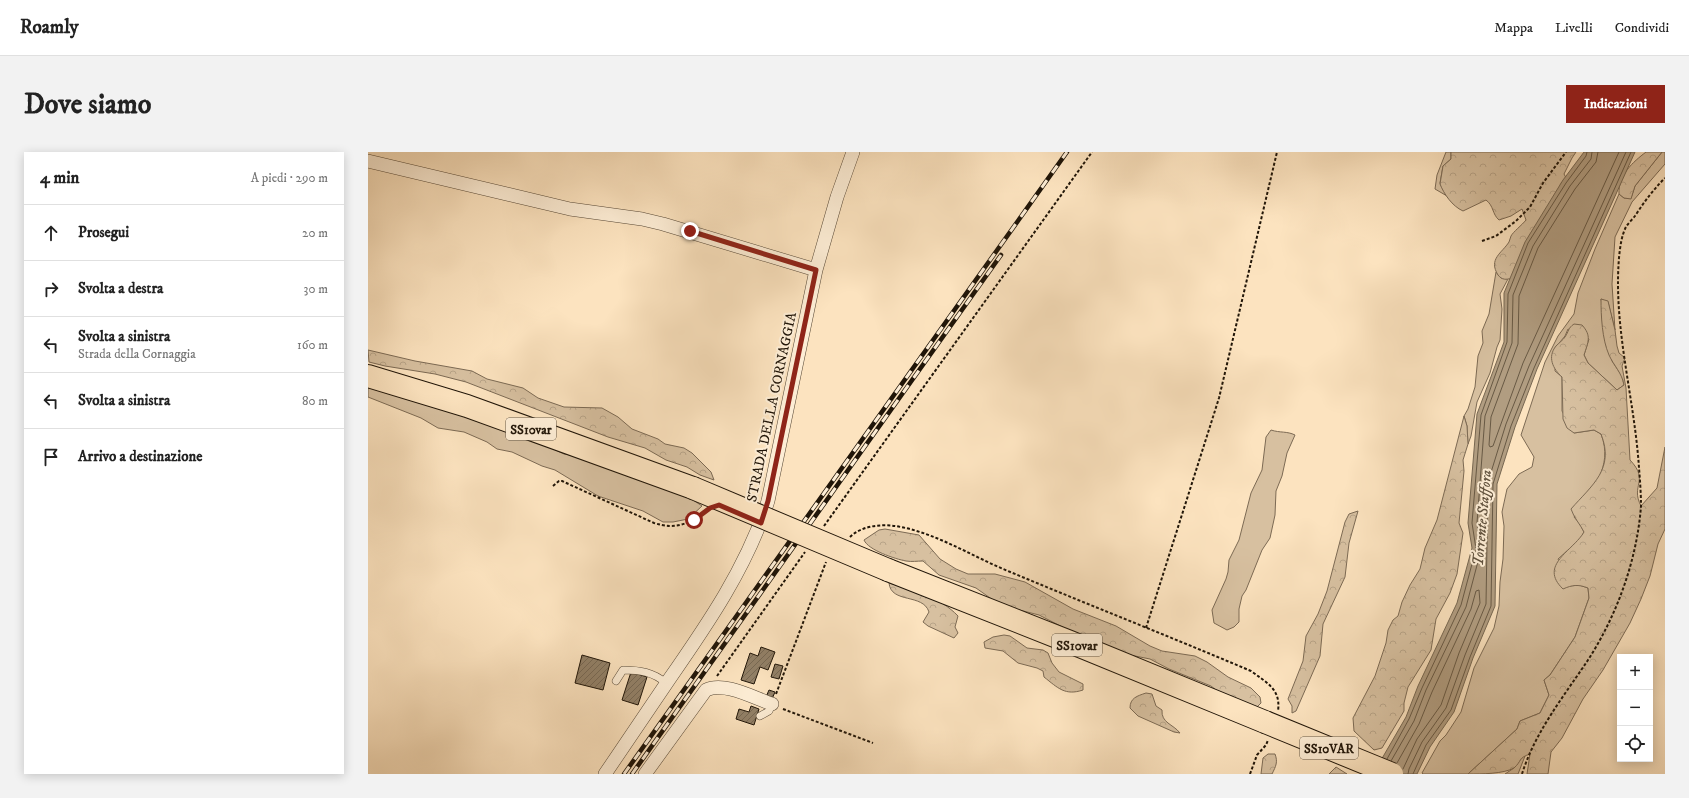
<!DOCTYPE html>
<html lang="it">
<meta charset="utf-8">
<style>
:root{--surface:#fff;--page:#f2f2f2;--text:#222;--muted:#767676;--line:#e0e0e0;--accent:#8f2418}
body{margin:0;font-family:"IM FELL DW Pica",serif;background:var(--page);color:var(--text)}
.controls{position:absolute;right:12px;bottom:12px;display:grid;overflow:hidden;border-radius:0px;box-shadow:0 2px 10px #0003}
.controls button{width:36px;height:36px;display:grid;place-items:center;padding:0;border:0;border-bottom:1px solid var(--line);background:var(--surface);color:var(--text);font:20px sans-serif}
.stop{position:absolute;width:12px;height:12px;margin:-9px;border:3px solid #8f2418;border-radius:50%;background:#fff}
.stop.end{background:#8f2418;border-color:#fff;box-shadow:0 1px 4px #0008}
.list{margin:0;padding:0;list-style:none}
h2{display:flex;justify-content:space-between;align-items:center;height:52px;margin:0;padding:0 16px;font-size:17px}
h2 small{font-size:13px;font-weight:400;color:var(--muted)}
.list li{display:grid;grid-template-columns:26px 1fr auto;gap:12px;align-items:center;box-sizing:border-box;height:56px;padding:0 16px;border-top:1px solid var(--line)}
.list b{display:block;font-size:15px;white-space:nowrap}
.list p{margin:0;font-size:13px;white-space:nowrap;color:var(--muted)}
.list em{font-size:13px;font-style:normal;color:var(--muted)}
.icon{flex:none;width:22px;height:22px;fill:none;stroke:currentColor;stroke-width:2;stroke-linecap:round;stroke-linejoin:round}
.map{position:relative;flex:none;width:1297px;height:622px;overflow:hidden;border-radius:0px}
header{display:flex;align-items:center;gap:24px;box-sizing:border-box;height:56px;padding:0 20px;background:var(--surface);border-bottom:1px solid var(--line)}
header strong{font-size:19px}
nav{display:flex;gap:22px;margin-inline-start:auto;font-size:14px}
.intro{display:flex;align-items:center;justify-content:space-between;box-sizing:border-box;height:96px;padding:0 24px}
h1{margin:0;font-size:28px}
.button{padding:10px 18px;border-radius:0px;background:var(--accent);color:#fff;font-size:14px;font-weight:700}
main{display:flex;gap:24px;padding:0 24px}
aside{flex:1;background:var(--surface);border-radius:0px;box-shadow:0 2px 10px #0003}
.map>svg:first-child{display:block}
.grass{fill:#d7c0a0;stroke:#7c6a54}
.forest{fill:url(#forest-crowns);stroke:#7c6a54}
.water{fill:#b19d81;stroke:#776751}
.lines{fill:none;stroke-linecap:round;stroke-linejoin:round}
.shore{stroke:#685944;stroke-width:1}
.building{fill:url(#building-hatch);stroke:#201508}
.lane-casing{stroke:#574836;stroke-width:8}
.street-casing{stroke:#574836;stroke-width:14}
.highway-casing{stroke:#201508;stroke-width:24}
.path{stroke:#201508;stroke-width:2;stroke-dasharray:3 2;stroke-linecap:butt}
.lane{stroke:#fdedd5;stroke-width:7}
.street{stroke:#fdedd5;stroke-width:13}
.highway{stroke:#fce3bf;stroke-width:22}
.rail-casing{stroke:#201508;stroke-width:4.5}
.rail{stroke:#fdedd5;stroke-width:3;stroke-dasharray:9;stroke-linecap:butt}
.highway-bridge-casing{stroke:#201508;stroke-width:24;stroke-linecap:butt}
.highway-bridge{stroke:#fce3bf;stroke-width:22}
.route{stroke:#8f2418;stroke-width:5}
.labels{text-anchor:middle;stroke-width:4;stroke-linejoin:round;paint-order:stroke}
.shield{fill:#fdedd5;stroke:#625646;stroke-width:1}
.shield-label{font-size:13px;font-weight:bold;fill:#201508}
.street-label{font-size:14px;fill:#201508;stroke:#fdedd5}
.water-label{font-size:15px;font-style:italic;fill:#61523e;stroke:#fdedd5}
</style>
<header>
<strong>Roamly</strong>
<nav><a>Mappa</a><a>Livelli</a><a>Condividi</a></nav>
</header>
<div class="intro"><h1>Dove siamo</h1><a class="button">Indicazioni</a></div>
<main>
<aside>
<h2>4 min<small>A piedi · 290 m</small></h2>
<ul class="list">
<li><svg class="icon" aria-label="ahead" viewBox="0 0 24 24"><path d="M12 20V5M6 11l6-6 6 6"/></svg><div><b>Prosegui</b></div><em>20 m</em></li>
<li><svg class="icon" aria-label="right" viewBox="0 0 24 24"><path d="M7 20v-9h11M14 6l5 5-5 5"/></svg><div><b>Svolta a destra</b></div><em>30 m</em></li>
<li><svg class="icon" aria-label="left" viewBox="0 0 24 24"><path d="M17 20v-9H6M10 6l-5 5 5 5"/></svg><div><b>Svolta a sinistra</b><p>Strada della Cornaggia</p></div><em>160 m</em></li>
<li><svg class="icon" aria-label="left" viewBox="0 0 24 24"><path d="M17 20v-9H6M10 6l-5 5 5 5"/></svg><div><b>Svolta a sinistra</b></div><em>80 m</em></li>
<li><svg class="icon" aria-label="arrive" viewBox="0 0 24 24"><path d="M6 21V4h12l-3 4 3 4H6"/></svg><div><b>Arrivo a destinazione</b></div></li>
</ul>
</aside>
<div class="map">
<svg width="1297" height="622" viewBox="0 0 1297 622">
<defs>
<pattern id="forest-crowns" width="20" height="18" patternUnits="userSpaceOnUse"><rect width="20" height="18" fill="#d7c0a0"/><path d="M2 6a3 3 0 1 1 6 0M12 15a3 3 0 1 1 6 0" fill="none" stroke="#b8a488"/></pattern>
<pattern id="building-hatch" width="6" height="6" patternUnits="userSpaceOnUse"><rect width="6" height="6" fill="#928067"/><path d="M-1 1l2-2M0 6l6-6M5 7l2-2" fill="none" stroke="#776853"/></pattern>
</defs>
<rect width="100%" height="100%" fill="#fce3bf"/>
<filter id="stains"><feTurbulence type="fractalNoise" baseFrequency=".005" numOctaves="4"/><feColorMatrix values="0 0 0 0 .2 0 0 0 0 .09 0 0 0 0 .02 0 0 0 .5 -.17"/></filter>
<radialGradient id="worn" r=".72"><stop offset=".6" stop-color="#630" stop-opacity="0"/><stop offset="1" stop-color="#630" stop-opacity=".3"/></radialGradient>
<!-- grass -->
<path class="grass" d="M1078,0H1083V7L1075,14L1072,31L1079,44L1067,37L1069,23Z
M1294,0H1297V12L1264,50L1247,85L1244,132L1247,178L1240,150L1233,147L1244,209L1254,224L1256,233L1249,238L1220,211L1216,203L1221,187L1200,177L1197,184L1187,196V219L1194,225V259L1206,281L1226,278L1233,282C1246,315 1223,339 1206,365L1212,372L1216,380L1212,387L1190,407L1202,434L1211,433L1220,436L1221,446L1207,485L1182,523L1176,528L1181,543L1172,561L1152,569L1149,577L1100,622H1055L1054,621L1072,589L1078,583L1093,560L1106,516L1126,476L1131,454L1132,430L1135,407L1136,374L1134,360L1139,337L1151,322L1164,315L1166,305L1153,283L1177,210L1190,184L1206,162L1210,141L1227,97L1251,42L1256,46H1263L1267,34Z
M1128,120L1133,126L1140,127L1132,142L1134,157L1132,188L1129,195L1122,221L1109,250L1103,284L1100,292L1099,274L1096,264L1100,257L1107,235L1110,204L1115,191L1114,179L1121,162Z
M0,234L46,247L177,293L196,302L203,303L322,346L334,354L320,367L305,370H295L275,359L230,344L187,318L174,314L144,300L129,297L119,290L96,280L70,276L53,266L0,245Z
M903,278C912,281 919,279 927,283L919,301L914,324L908,339L907,363L902,386L894,398L878,438L874,444L871,457V470L866,475L859,478L846,471L844,458L858,427L860,420L861,408L871,388L883,341L894,318L898,285Z
M1157,604L1150,622H1137L1146,616L1154,605Z"/>
<!-- forest -->
<path class="forest" d="M1083,0H1208L1204,6L1196,22L1204,37L1144,126C1138,128 1134,128 1130,123C1120,107 1134,101 1141,90C1142,88 1142,86 1143,84C1145,80 1154,73 1158,68L1154,57L1143,64L1131,68C1124,62 1126,54 1118,48L1095,59C1084,54 1076,42 1072,32L1075,14L1083,7Z
M1278,0H1294L1267,34L1263,47L1256,46L1251,42C1250,23 1265,10 1278,0Z
M1233,147L1240,149L1247,178L1249,194L1251,201L1257,206L1254,214L1258,236L1262,308C1282,329 1262,333 1273,354L1289,336L1297,295V377L1290,392L1282,424L1273,447L1262,471L1235,518L1215,547L1194,586L1183,600L1180,622H1159L1162,602C1150,606 1154,609 1146,616C1135,622 1114,622 1100,622L1149,577L1152,569L1172,561L1181,543L1176,528L1182,523L1207,485L1221,446L1220,436C1210,432 1204,433 1195,437C1170,413 1205,399 1216,380C1212,372 1206,366 1203,357C1224,333 1247,317 1233,282L1226,278L1206,281L1199,276L1195,267L1194,225C1185,217 1179,205 1188,194C1191,191 1195,188 1197,185C1201,179 1200,176 1206,172L1214,173C1224,184 1220,190 1216,203L1220,211L1249,238L1256,233C1254,221 1246,214 1241,203C1234,187 1233,164 1233,147Z
M0,198L47,209L104,219L119,227L155,236L170,246L196,255L234,256L250,265L264,277L290,287L297,292L316,296L324,301L343,320L346,328L332,323L319,315L298,308L277,296L240,285L98,230L67,222L17,214L1,210Z
M1096,264L1099,274L1100,292L1095,308L1096,319L1091,371L1095,381L1089,422L1082,441L1068,467L1063,498L1040,535L1036,551V559L1014,596L1006,598L986,579L985,566L1007,524L1018,491L1020,478L1025,468L1030,464L1034,450L1042,433L1052,417L1057,396L1069,368Z
M990,359L981,391L977,425L955,472L952,504L928,559L924,561V554L920,547L935,509L938,484L950,462L959,439L977,370L981,362Z
M517,377L551,383L572,407L588,417L600,422H627L657,430L705,457L748,474L782,494L794,499L827,504L839,510L860,525L883,536L892,545L893,551L889,555L878,552L852,541L843,534L801,517L782,507L752,501L712,484L671,463L632,453L608,436L571,423L555,409C549,409 544,410 538,409C527,407 500,398 496,388L511,378Z
M521,431C545,438 572,445 590,464L587,475L590,481L586,486L560,474L555,470L561,460C555,441 523,452 521,431Z
M636,483L642,484L659,496L675,498L680,501L684,511L691,520L715,532V538C697,544 690,536 676,525L675,519L669,516L650,511L635,499L617,496L616,490L625,485Z
M778,541L784,542L788,554L794,558C793,571 805,572 812,581L806,580L770,564L762,556C762,546 769,544 778,541Z
M900,602H907C910,610 908,614 904,622H893L895,606Z
M968,615L979,622H961Z"/>
<!-- water -->
<path class="water" d="M1216,0H1267L1169,217L1147,275L1129,332L1127,454L1105,506L1086,560L1062,595L1049,622H1005L1038,565L1050,534L1089,451L1104,396L1100,371L1109,262L1136,190V141L1157,90L1195,28Z"/>
<g class="lines">
<!-- shore -->
<path class="shore" d="M1230,0L1228,10L1207,37L1170,96L1151,144L1150,192L1123,265L1121,293L1122,295L1125,294L1155,211L1251,0
M1019,607L1041,567L1054,536L1093,453L1108,397L1104,371L1113,263L1139,190L1140,142L1160,91L1198,31L1218,4L1219,0
M1023,609L1046,569L1058,538L1098,455L1113,398L1109,371L1117,264L1144,191L1145,143L1165,94L1202,34L1223,7L1224,0
M1029,611L1051,572L1064,540L1103,457L1108,439L1111,438L1112,451L1091,501L1073,553L1049,587L1035,617
M1040,622L1041,617L1054,590L1078,556L1097,503L1118,452L1120,330L1138,272L1161,214L1258,0
M1045,622L1058,593L1083,558L1102,505L1123,454L1125,332L1143,274L1166,216L1263,0"/>
</g>
<!-- building -->
<path class="building" d="M393,495L407,500L400,518L392,515L386,532L373,528L382,501L390,504Z
M214,503L242,511L235,538L207,531Z
M407,512L415,514L411,527L403,525Z
M263,520L279,525L270,553L254,548Z
M401,538L407,540L404,547L398,545Z
M383,554L391,557L386,573L368,567L371,557L381,560Z"/>
<g class="lines">
<!-- lane casing -->
<g class="lane-casing">
<path id="lane" d="M248,529L255,518C272,518 285,520 298,531
M392,564L401,559L404,552"/>
</g>
<!-- street casing -->
<g class="street-casing">
<path id="street" d="M0,9L202,57L274,67L295,72L448,118
M237,622C258,591 279,560 300,529C339,473 379,415 400,349L448,118L469,45L485,0
M277,622L338,538C356,529 386,546 404,552"/>
</g>
<!-- highway casing -->
<g class="highway-casing">
<path id="highway" d="M0,224L99,254L325,336
M520,418L702,490L897,570"/>
</g>
<!-- path -->
<path class="path" d="M1114,89L1128,84L1148,69L1162,55L1175,31L1198,0
M185,334L191,329H194L286,371C309,378 320,372 338,359
M456,374L724,0
M482,385C493,374 512,372 527,374C567,380 603,404 640,419C721,453 803,485 883,519C899,531 913,537 910,559
M778,476L851,246L909,0
M349,524L437,400
M408,542L458,410
M415,557L505,591
M882,622L889,603L898,593L900,588
M1154,622C1167,580 1196,544 1220,508C1249,463 1269,408 1273,354C1273,342 1272,328 1271,316C1267,254 1250,193 1250,131C1250,116 1251,90 1257,77C1259,72 1264,68 1267,64C1276,50 1285,38 1297,26"/>
<!-- lane -->
<use href="#lane" class="lane"/>
<!-- street -->
<use href="#street" class="street"/>
<!-- highway -->
<use href="#highway" class="highway"/>
<!-- rail casing -->
<g class="rail-casing">
<path id="rail" d="M256,622L699,0
M264,622L633,103"/>
</g>
<!-- rail -->
<use href="#rail" class="rail"/>
<!-- highway-bridge casing -->
<g class="highway-bridge-casing">
<path id="highway-bridge" d="M325,336L520,418
M897,570L1024,622"/>
</g>
<!-- highway-bridge -->
<use href="#highway-bridge" class="highway-bridge"/>
</g>
<g class="lines">
<!-- route -->
<path class="route" d="M322,79L448,118L400,349L393,371L351,353L342,356L326,368"/>
</g>
<g class="labels">
<!-- shield labels -->
<g class="shield">
<rect x="138" y="266" width="50" height="22" rx="3"/>
<rect x="684" y="482" width="50" height="22" rx="3"/>
<rect x="932" y="585" width="58" height="22" rx="3"/>
</g>
<g class="shield-label">
<text x="163" y="282">SS10var</text>
<text x="709" y="498">SS10var</text>
<text x="961" y="601">SS10VAR</text>
</g>
<!-- street labels -->
<g class="street-label">
<text transform="translate(403 255) rotate(-78)" y="5">STRADA DELLA CORNAGGIA</text>
</g>
<!-- water labels -->
<g class="water-label">
<text transform="translate(1114 366) rotate(-85)" y="5">Torrente Staffora</text>
</g>
</g>
<rect width="100%" height="100%" filter="url(#stains)"/>
<rect width="100%" height="100%" fill="url(#worn)"/>
</svg>
<div class="controls">
<button>+</button>
<button>−</button>
<button><svg class="icon" aria-label="locate" viewBox="0 0 24 24"><circle cx="12" cy="12" r="6"/><path d="M12 2v4M12 18v4M2 12h4M18 12h4"/></svg></button>
</div>
<div class="stop" style="left:326px;top:368px"></div>
<div class="stop end" style="left:322px;top:79px"></div>
</div>
</main>
